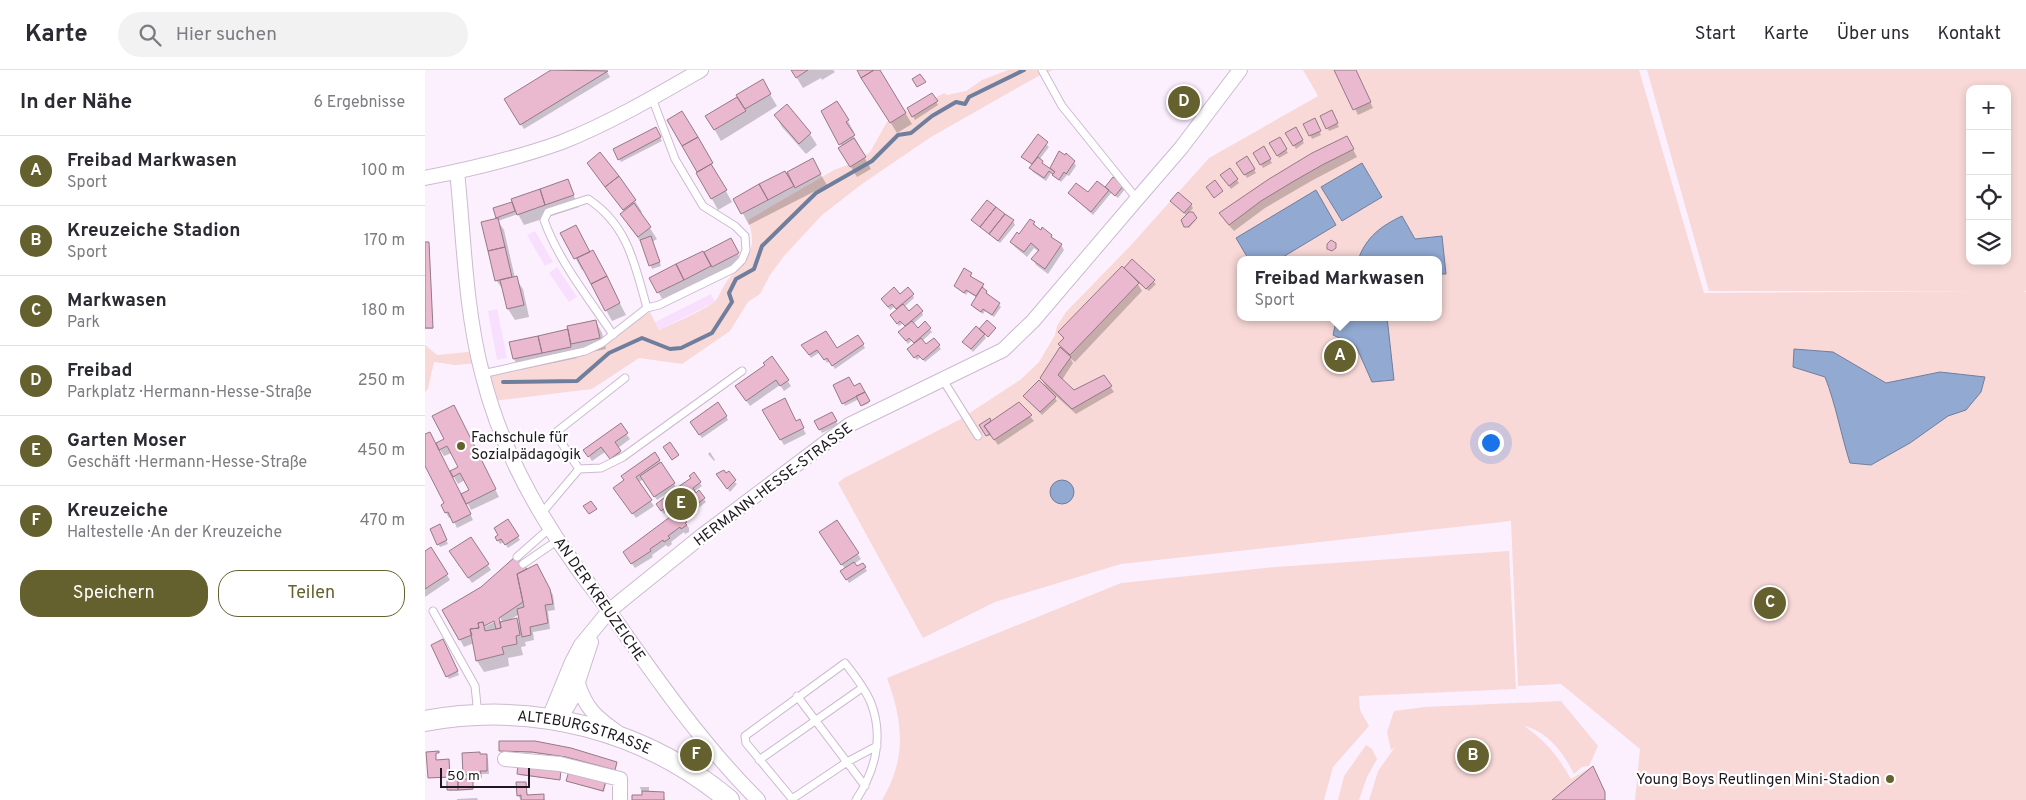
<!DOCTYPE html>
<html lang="de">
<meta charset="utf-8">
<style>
:root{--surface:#fff;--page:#f2f2f3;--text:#2b2b33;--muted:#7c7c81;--line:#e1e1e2;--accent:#64612e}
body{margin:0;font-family:Overpass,sans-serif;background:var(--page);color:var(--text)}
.controls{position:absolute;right:15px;top:15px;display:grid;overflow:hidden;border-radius:10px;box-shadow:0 2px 8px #0003}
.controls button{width:45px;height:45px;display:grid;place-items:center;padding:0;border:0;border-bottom:1px solid var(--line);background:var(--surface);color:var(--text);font:25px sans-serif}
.scale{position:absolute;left:15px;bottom:12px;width:90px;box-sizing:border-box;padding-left:5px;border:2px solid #1f1820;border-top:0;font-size:14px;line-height:18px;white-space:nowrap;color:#1f1820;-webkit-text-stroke:4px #fff;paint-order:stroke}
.you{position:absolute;left:1065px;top:372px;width:18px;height:18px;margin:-12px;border:4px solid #fff;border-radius:50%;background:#1a73e8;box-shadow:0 0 0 8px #1a73e833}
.badge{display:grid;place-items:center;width:32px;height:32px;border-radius:50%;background:var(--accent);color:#fff;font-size:16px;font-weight:700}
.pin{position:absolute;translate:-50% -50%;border:2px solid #fff;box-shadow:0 1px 5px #0006}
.popup{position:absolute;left:812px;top:186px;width:205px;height:65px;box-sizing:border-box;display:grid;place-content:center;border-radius:10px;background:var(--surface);filter:drop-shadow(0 1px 4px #0005);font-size:16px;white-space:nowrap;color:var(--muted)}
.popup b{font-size:19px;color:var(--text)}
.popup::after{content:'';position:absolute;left:50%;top:100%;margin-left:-10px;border:10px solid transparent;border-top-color:var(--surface)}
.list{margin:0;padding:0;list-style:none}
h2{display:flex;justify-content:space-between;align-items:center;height:65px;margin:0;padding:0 20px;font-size:21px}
h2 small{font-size:16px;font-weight:400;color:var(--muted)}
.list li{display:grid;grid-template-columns:32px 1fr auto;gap:15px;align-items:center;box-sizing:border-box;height:70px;padding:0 20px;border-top:1px solid var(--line)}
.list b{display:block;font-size:19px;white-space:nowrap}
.list p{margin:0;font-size:16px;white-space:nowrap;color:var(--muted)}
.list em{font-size:16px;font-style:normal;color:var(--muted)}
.actions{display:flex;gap:10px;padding:15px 20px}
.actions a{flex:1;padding:11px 0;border:1px solid var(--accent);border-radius:20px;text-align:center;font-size:18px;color:var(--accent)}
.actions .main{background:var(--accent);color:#fff}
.icon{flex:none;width:28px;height:28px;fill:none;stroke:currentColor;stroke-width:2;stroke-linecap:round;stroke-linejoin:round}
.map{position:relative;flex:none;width:1601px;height:730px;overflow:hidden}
header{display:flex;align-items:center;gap:30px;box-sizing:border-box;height:70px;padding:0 25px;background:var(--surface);border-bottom:1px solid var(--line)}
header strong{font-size:24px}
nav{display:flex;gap:28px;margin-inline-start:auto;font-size:18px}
.search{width:350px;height:45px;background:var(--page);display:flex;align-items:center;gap:12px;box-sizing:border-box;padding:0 18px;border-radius:28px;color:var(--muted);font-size:19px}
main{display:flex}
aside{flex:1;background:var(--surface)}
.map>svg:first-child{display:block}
.built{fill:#f8dffd}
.green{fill:#f8d9d8;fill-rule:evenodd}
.water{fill:#92a9d2;stroke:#707e9d}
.shadow{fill:#0003;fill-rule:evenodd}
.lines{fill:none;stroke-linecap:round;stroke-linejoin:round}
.stream{stroke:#707e9d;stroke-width:4}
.building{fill:#eab8cf;stroke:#957a86}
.service-casing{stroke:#ccbad1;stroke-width:9}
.minor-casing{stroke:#ccbad1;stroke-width:16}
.secondary-casing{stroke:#ccbad1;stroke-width:22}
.service{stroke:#fff;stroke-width:7}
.minor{stroke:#fff;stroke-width:14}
.secondary{stroke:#fff;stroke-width:20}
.poi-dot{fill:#64612e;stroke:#fff;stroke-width:2}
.labels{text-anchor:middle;stroke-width:4.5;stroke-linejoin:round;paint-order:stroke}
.poi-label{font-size:15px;fill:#1f1820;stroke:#fff;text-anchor:start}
.street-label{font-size:15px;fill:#1f1820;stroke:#fff}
</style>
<header>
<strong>Karte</strong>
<div class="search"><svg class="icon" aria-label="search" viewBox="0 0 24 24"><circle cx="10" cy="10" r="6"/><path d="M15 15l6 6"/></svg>Hier suchen</div>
<nav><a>Start</a><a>Karte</a><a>Über uns</a><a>Kontakt</a></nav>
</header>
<main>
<aside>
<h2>In der Nähe<small>6 Ergebnisse</small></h2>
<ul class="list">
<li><span class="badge">A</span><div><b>Freibad Markwasen</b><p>Sport</p></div><em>100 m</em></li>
<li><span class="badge">B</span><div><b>Kreuzeiche Stadion</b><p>Sport</p></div><em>170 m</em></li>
<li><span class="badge">C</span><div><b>Markwasen</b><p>Park</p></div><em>180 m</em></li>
<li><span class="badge">D</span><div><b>Freibad</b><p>Parkplatz · Hermann-Hesse-Straße</p></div><em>250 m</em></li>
<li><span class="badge">E</span><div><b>Garten Moser</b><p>Geschäft · Hermann-Hesse-Straße</p></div><em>450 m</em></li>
<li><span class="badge">F</span><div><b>Kreuzeiche</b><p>Haltestelle · An der Kreuzeiche</p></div><em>470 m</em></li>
</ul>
<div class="actions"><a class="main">Speichern</a><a>Teilen</a></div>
</aside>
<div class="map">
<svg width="1601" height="730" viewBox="0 0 1601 730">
<rect width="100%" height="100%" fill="#fcf0ff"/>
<!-- built -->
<path class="built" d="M110,161L128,192L120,196L102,165Z
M132,197L152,227L144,232L124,203Z
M286,224L290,232L234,260L230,252Z
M72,239L82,288L72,290L63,241Z"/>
<!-- green -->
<path class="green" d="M583,0H629L617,4L506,67L437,114L397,145L359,186L345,205L335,224L323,232L305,261L257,294L214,288L167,319L69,331L62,304C85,301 111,298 133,290C166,279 196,261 225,242L234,260C245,255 284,238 290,231C295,226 297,217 302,211C321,187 334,183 323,150L409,100L433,91L445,82L462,52L480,39L484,43L519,23L522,25L541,21L557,10Z
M878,0H1214L1279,223L1555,221H1284L1222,0H1601V221L1598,222H1601V730H1210L1215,679L1136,614L1093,616L1086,451L696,494L570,532L498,568L413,413L419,408L534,350L595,310L614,292L630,265L632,256L641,242L707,174L784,88L893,26ZM1545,19H1582V191H1545ZM816,190H1014V247H816Z
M0,275L12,285L52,281L54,293L30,295L9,292L3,319L0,322Z
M1084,481L1091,619L934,626L935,640L944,656L908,697L899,730H457C482,688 478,652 462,608L696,513L850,497Z
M1136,631L1173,676L1164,696L1157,697L1149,704C1138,682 1123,662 1099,656C1122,672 1132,685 1146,709L1168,696L1180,722V730H944L953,701L970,677L966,680L962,662L969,641L1000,637Z
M941,675L947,679L952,689L942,707L934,730H913L919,706Z"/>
<!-- water -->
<path class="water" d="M937,93L957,127L917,151L896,117Z
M891,120L911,155L853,190H824L811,168Z
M977,146L990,169L1017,166L1021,204H1014V190H933C941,167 956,156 977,146Z
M912,247H962L969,310L947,312L931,276L908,265Z
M1369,279L1408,282L1461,313L1515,302L1560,307L1556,322L1541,340L1523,346L1485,373L1446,395L1425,393C1416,365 1411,335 1400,307L1368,297Z
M625 422a12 12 0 1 1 24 0a12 12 0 1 1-24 0Z"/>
<!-- shadow -->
<path class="shadow" d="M128,0H181L185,7L99,59L80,29Z
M367,0H408L410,2L397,10L396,8L378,18Z
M433,0H454L487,54L472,63Z
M911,0H930L948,38L933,45Z
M337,11L352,36L296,71L282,46Z
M507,24L513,35L490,50L484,39Z
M362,36L385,64L392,75L381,84L357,57L350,45Z
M398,42L423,51L429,62L427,63L435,77L434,78L446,99L432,107L421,89L417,77Z
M906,42L914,57L904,61L897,46Z
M257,43L307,132L293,140L244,51Z
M889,50L896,65L887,69L880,54Z
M870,58L879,73L871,79L862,64Z
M230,59L237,71L196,92L190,80Z
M613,66L624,77L614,90L625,100L634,83L649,92L651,96L644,106L642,105L636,112L626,103L621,111L608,102L606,98L608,96L598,87Z
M854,68L863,83L854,88L846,73Z
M922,68L932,87L888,110L840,138L809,161L800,151L796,143Z
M838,78L847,93L838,98L830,83Z
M175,84L210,131L217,142L215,143L232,169L227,172L236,196L227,199L218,175L203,155L197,144L199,142L163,93Z
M822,88L831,103L822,108L813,93Z
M387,90L402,115L324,155L310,129Z
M805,100L814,113L806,119L799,109Z
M142,111L154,137L99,155L93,144L73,151L79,160L90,208L98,219L104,247L90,250L83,239L79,221L71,210L57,153L73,149L72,147L86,134L90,139Z
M698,116L700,119L693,128L686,123L668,145L644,123L663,124Z
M746,131L766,135L768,138L764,143H767L771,150L764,158L759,155L762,146Z
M548,150L588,151L590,155L575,173Z
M609,153L612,158L626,166L629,170L636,175L639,180L623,204L611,195L608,189L614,182L609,178L602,187L590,177L586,172Z
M137,164L165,183L174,193L201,245L187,251L159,199L157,200Z
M305,170L319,195L240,234L226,209Z
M0,173L4,174L8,259H0Z
M707,191L731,214L724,221L711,211L717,221L650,292L645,288L648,293L637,310L648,321L678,306L689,322L651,344L621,317L616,308L637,277L635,274L639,270L635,263Z
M546,204L547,209L558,215L559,220L576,237L569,247L560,241L558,244L549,238L547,235L552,228L543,222L541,225L530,216Z
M488,225L489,228L479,237L484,242H497L498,245L488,254L493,260L500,253L507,262L497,271L501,276H514L516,279L500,292L496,287L492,290L486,283L490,274L487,270L483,274L477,266L481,257L478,253L474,256L466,246L472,240L469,237L465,240L459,232L475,226Z
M171,252L177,263L181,279L151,285L152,288L95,300L89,289L144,260Z
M570,258L564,267L557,261L561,268L548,282L539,272L554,260Z
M433,266L440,278L410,299L405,291L402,293L395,282L386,288L378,275L412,280Z
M347,288L366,316L359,321L355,315L325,336L315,322Z
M434,314L444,333L438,336L434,329L420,336L409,316L429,317Z
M600,327L630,328L632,331L617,345Z
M594,333L609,351L573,375L566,365L563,366L556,355L564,350L566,352Z
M339,341L371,352L374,351L381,364L359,375Z
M33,344L74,427L46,440L43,434L41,435L48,450L32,458L27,447L24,448L21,443L17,435L20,434L0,393V366L10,375L20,370ZM15,380L19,386L27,383L34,398L25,403L14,381ZM29,407L33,414L40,410L45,421L36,425L27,408Z
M407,344L413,355L397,363L391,352Z
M301,346L303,350L277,368L268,356Z
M195,355L205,369L193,378L198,387L189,394L180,382L167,391L163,385Z
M285,382L290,390L289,391L283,384Z
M234,390L251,417L232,430L218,409L213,413L229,436L211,448L190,418Z
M301,405L312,414L305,422L294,408Z
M275,413L277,416L269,422L271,424L274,422L281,432L271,440L257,421Z
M251,421L257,430L239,444L234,437Z
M253,442L264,458V462L260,464L259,462L246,472L247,474L243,477L241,475L227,485L228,487L210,498L202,487Z
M83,451L95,470L83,478L79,472L75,474L71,467L75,465Z
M412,452L436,489L429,494L432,498L438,494L442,501L424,513L417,501L420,499L399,468Z
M14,456L23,474L15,477L13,474Z
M45,468L66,500L47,513L29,487Z
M6,479L25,510L0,527V482Z
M111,495L128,525L130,540L123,541L125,559L108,562L109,570L100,572L101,576L96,577L98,585L83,588L84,596L59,602L52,591L49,573L39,577L19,540ZM72,542L78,553L74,550L59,557V555ZM94,544L96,558L92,550L84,551Z
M20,574L34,605L24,609L22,606Z
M146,679L192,693L190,701L142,688L109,683L75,681Z
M11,684V692L24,691L25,706L32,705L33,710H42L39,705L55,686L61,685L63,689L64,704H57V708H46L48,720L24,721L23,708H4Z
M94,696L135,701V710L94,705Z
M142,711L180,712L181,713L179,722Z
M100,713L103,726L118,725L120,730L95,729L93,725Z
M215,717H224V722L238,723L240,730H209L218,727Z
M52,728L53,730H32V729Z"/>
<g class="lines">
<!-- stream -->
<path class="stream" d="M78,312L152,311L184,283L217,268L245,279L256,278L287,263L307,232L304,223L311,209L329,199L337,176L391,123L447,91L473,65L486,63L507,46L531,32L540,34L544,27L599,0"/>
</g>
<!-- building -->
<path class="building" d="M126,0L183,1L95,55L79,29Z
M366,0H383L371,8Z
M432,0H449L436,8Z
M449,0H455L481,43L465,53L436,8Z
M909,0H931L946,32L928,40Z
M495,4L501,12L492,17L487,9Z
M338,9L346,24L320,39L311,25Z
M507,23L513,31L487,47L482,38Z
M312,27L321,41L289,60L280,46Z
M412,31L424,50L421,52L430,65L414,75L396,41Z
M362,34L386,63L374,74L349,45Z
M907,40L913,53L901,59L895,46Z
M257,41L273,67L257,76L242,50Z
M890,48L896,61L884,66L878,54Z
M231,57L236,67L193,90L188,79Z
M871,57L878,70L868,76L860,63Z
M613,64L623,72L607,94L596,87Z
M922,66L929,79L899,94L869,111L836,131L804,155L794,143L844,109L887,83Z
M273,67L288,93L272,102L257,76Z
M855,67L862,79L852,86L844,73Z
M429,68L441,87L425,97L413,78Z
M839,76L846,89L835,95L828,83Z
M634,81L640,85L641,83L650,91L641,104L639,102L634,110L627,105L630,102L625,98Z
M175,82L194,106L180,117L162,93Z
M822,86L830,99L819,105L811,93Z
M613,87L618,91L617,93L630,102L628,104L624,101L619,108L604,98Z
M388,88L396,104L370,118L362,102Z
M286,94L302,120L286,129L271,103Z
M805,98L813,109L804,116L795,105Z
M360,101L369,116L343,130L334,114Z
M194,106L211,130L198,140L180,117Z
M688,107L699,115L690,126L680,117Z
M143,109L149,125L120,135L115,119Z
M790,110L798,121L789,128L781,117Z
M672,111L684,120L666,142L643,123L651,113L663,122Z
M334,114L343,130L316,144L308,129Z
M115,119L120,135L92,145L86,129Z
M753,122L767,134L759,143L745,131Z
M562,130L571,137L555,157L546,150Z
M87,132L90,141L71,148L68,138Z
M209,133L226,157L213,167L195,144Z
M571,137L580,144L564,164L555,157Z
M764,142H768L772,148L763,157H759L756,150Z
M580,144L589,150L573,171L564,164Z
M73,148L80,177L63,181L56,152Z
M605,149L610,152L608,154L616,160L617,157L627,165L626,167L637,174L620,199L606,189L614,180L606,173L599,182L585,172L592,162L594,164Z
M151,155L165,182L149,189L135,163Z
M226,166L235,192L224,196L215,170Z
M306,168L314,183L287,197L279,182Z
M906,170L911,173V178L907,181L902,179V174Z
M0,172H4L8,258H0Z
M80,177L87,207L70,211L63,181Z
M168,180L182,206L166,214L152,188Z
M278,181L286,196L259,210L251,194Z
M707,189L730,210L721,219L699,198Z
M251,194L259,210L232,223L224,208Z
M697,196L714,213L645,285L633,274L639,268L633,262Z
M539,198L547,203L545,206L559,214L551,226L541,220L539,223L529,216Z
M92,206L99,235L82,239L75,210Z
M182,206L195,233L180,241L166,214Z
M469,217L475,224L483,217L489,224L471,239L467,234L463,237L456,229Z
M557,217L562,221L561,223L575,233L567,245L558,239L556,242L546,235Z
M478,234L484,241L492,234L498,241L480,256L475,251L472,254L465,245Z
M171,250L175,268L146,274L142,256Z
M562,250L571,258L563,267L554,259Z
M487,251L493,258L500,251L506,258L489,273L484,268L481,271L473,262Z
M551,256L560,264L546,279L537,272Z
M143,259L146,277L117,283L113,266Z
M401,261L412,278L433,265L439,274L407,296L402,288L399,290L392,280L384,285L376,275Z
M113,266L117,283L88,289L84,272Z
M496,268L501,274L509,268L515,275L498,290L493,285L489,288L482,279Z
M635,277L646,287L633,305L649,320L679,305L687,316L647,339L615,308Z
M347,286L364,310L355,316L351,310L321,331L310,316L340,295L338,293Z
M424,307L429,316L435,313L440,322L417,334L408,315Z
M614,310L631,327L615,342L598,326Z
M440,322L445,331L436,336L431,326Z
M360,328L371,351L375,349L379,358L355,370L337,340Z
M293,332L302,346L274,365L265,352Z
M594,332L607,345L569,370L559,356Z
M29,335L71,419L41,434L36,424L44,420L35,403L28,407L25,401L33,397L22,376L14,380L11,373L19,369L7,346Z
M407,342L412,351L394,360L389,351Z
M565,348L566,351L559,356L565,364L561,366L554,355Z
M196,353L203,363L190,372L196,381L185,389L176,377L163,387L158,380Z
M5,362L46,444L28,453L23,442L20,443L16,435L19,433L0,396V364Z
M245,372L254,385L247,390L238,377Z
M230,382L235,390L211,407L227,430L207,444L188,418L199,410L196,406Z
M236,392L250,413L229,427L215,406Z
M299,400L301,403L304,401L311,410L302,419L291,404Z
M269,402L276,412L268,418L271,423L274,420L280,428L268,437L253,417L266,408L264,406Z
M251,419L256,426L236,441L231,434Z
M166,431L172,439L164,444L158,436Z
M253,441L262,452L260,453L262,455L256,459L255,457L243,466L245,468L239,472L238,470L225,479L226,481L206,494L198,482Z
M83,449L94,466L80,475L76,469L72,471L70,467L73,465L69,458Z
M412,450L434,483L416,495L394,462Z
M15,454L22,470L12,475L5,459Z
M46,467L64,494L43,508L24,481Z
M6,477L23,504L0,519V481Z
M91,486L102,499L92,504L98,532L74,548L76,558L71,559L69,551L59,556L58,552L53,553L54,558L45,559L47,565L34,570L17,540L56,517Z
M429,492L432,496L438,493L441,497L421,510L415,501Z
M112,494L125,519L128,534L120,535L123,553L105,557L106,565L97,567L92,539L99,537L92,504Z
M92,548L95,565L91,566L92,574L77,577L79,584L51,591L45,559L54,558L53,553L58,552L60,561L76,558L75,552Z
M18,569L33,601L21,607L6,575Z
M74,671H110L146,678L192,692L190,700L141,687L107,682L74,681Z
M14,681V683H11V690L24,689L25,707L3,708L1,682Z
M55,682V684H62V701H55L56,704L38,705L37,683Z
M93,695L136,700L135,710L92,704Z
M1168,696L1180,722V730H1127Z
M144,701L181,711L178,721L141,711Z
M33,709H48V719L33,720Z
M33,709V720H22V710Z
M91,712H101L102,725L119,724V730H96V725L92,726Z
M217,721L239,722V730H207V725H217Z"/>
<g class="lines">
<!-- service casing -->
<g class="service-casing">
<path id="service" d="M617,0L637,36L712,129
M188,265C164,228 134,192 119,150L123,142L163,129C203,155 210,195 222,238
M57,304L160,281L177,273L222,238L234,235L308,199L317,190L321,180L320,166L310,156L278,136L250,89L227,28
M518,310L553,366
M154,399L130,363L200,308
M116,444L154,399L176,398L198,387L317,301
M92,487L125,458
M98,494L133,470
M8,541L50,616L53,645
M372,626L440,716
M334,690L437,618
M367,729L422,692L452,676
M368,730L321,673L320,666L420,593C429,605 440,618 446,633C459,667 450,701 431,730"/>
</g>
<!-- minor casing -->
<g class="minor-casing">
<path id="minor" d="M32,101C39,169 40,237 57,303C74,372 107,435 148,492C160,510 174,526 186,544C231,608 277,674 333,730
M0,108C46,99 93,88 137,72C185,53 231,26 276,0
M153,614C161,639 171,647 192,662
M124,648L147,592L156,575L184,541L201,527L278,465L424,355L578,280L608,251L712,129L756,78L815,0
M134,650L148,627L166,572
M80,689L135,694L195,709V730"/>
</g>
<!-- secondary casing -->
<g class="secondary-casing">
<g id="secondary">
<path id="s1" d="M0,651C108,631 219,659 304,730"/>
</g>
</g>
<!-- service -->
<use href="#service" class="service"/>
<!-- minor -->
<use href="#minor" class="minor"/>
<!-- secondary -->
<use href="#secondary" class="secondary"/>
</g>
<!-- markers -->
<g class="poi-dot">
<circle cx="36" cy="376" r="5"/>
<circle cx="1465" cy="709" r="5"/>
</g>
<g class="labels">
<!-- poi labels -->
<g class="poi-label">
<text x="46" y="372">Fachschule für<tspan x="46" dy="17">Sozialpädagogik</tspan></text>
<text x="1455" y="714" text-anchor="end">Young Boys Reutlingen Mini-Stadion</text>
</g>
<!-- street labels -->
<g class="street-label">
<text transform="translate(348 414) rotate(-37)" y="5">HERMANN-HESSE-STRASSE</text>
<text transform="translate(175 529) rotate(55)" y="5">AN DER KREUZEICHE</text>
<text dy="5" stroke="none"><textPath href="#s1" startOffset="162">ALTEBURGSTRASSE</textPath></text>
</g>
</g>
</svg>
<div class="controls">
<button>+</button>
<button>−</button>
<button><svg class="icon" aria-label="locate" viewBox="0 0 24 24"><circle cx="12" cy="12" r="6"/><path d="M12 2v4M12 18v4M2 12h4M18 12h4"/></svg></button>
<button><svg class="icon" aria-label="layers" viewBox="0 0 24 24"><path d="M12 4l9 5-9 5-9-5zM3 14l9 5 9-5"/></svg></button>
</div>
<div class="scale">50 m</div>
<div class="you"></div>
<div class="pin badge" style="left:915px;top:286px">A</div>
<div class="popup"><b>Freibad Markwasen</b>Sport</div>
<div class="pin badge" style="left:1048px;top:686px">B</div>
<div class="pin badge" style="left:1345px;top:533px">C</div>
<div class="pin badge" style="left:759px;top:32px">D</div>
<div class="pin badge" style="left:256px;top:434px">E</div>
<div class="pin badge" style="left:271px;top:685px">F</div>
</div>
</main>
